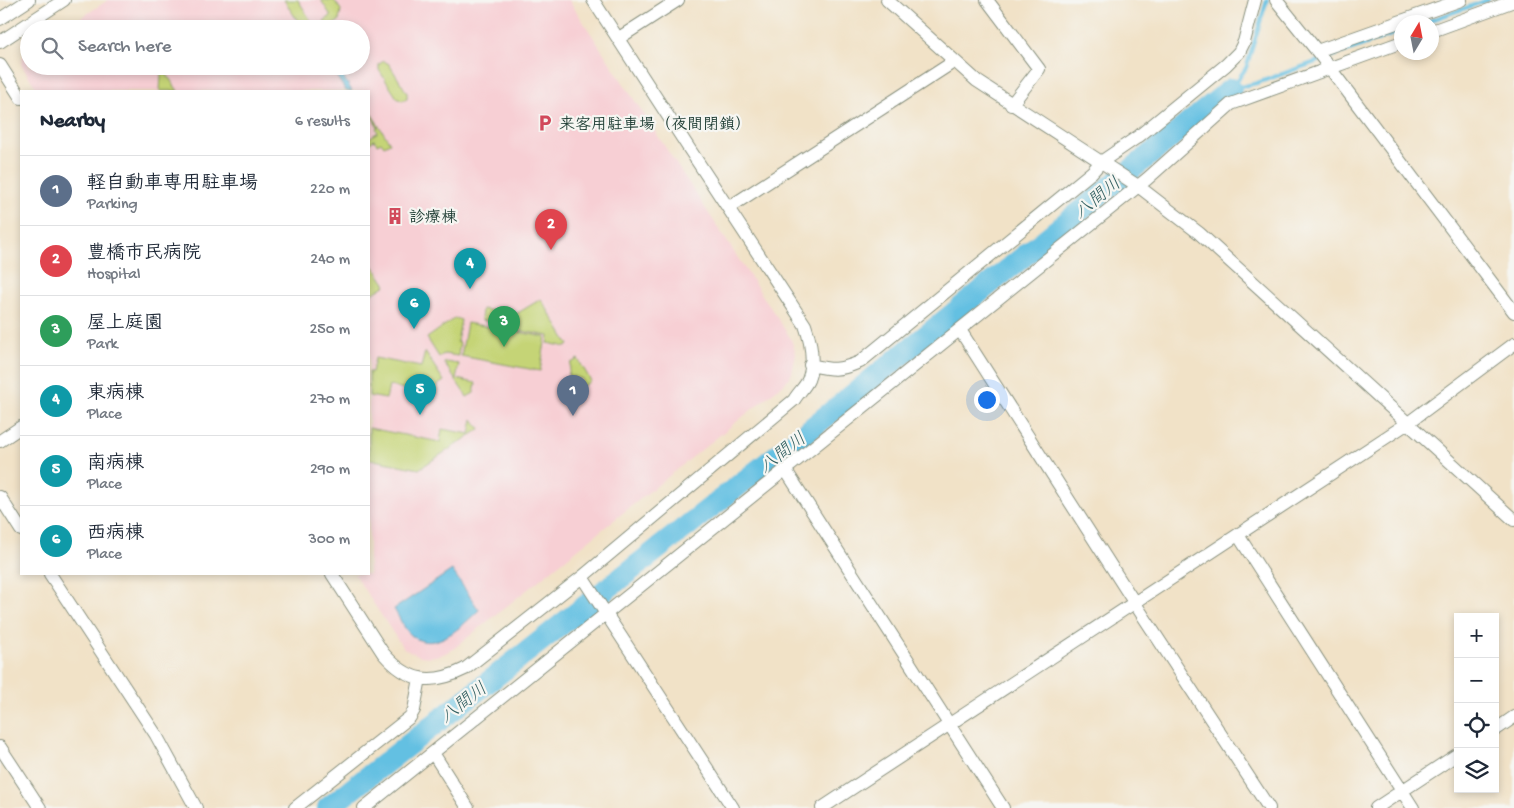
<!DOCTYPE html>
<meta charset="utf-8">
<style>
:root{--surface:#fff;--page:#f6f6f7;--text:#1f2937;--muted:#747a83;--line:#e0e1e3;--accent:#d1495b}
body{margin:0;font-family:"Gochi Hand","Klee One",sans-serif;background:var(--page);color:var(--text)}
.controls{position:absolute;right:15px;bottom:15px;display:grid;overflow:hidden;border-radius:0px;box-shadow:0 2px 8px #0003}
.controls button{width:45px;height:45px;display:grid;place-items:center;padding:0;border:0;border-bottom:1px solid var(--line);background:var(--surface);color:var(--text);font:25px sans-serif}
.compass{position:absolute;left:1394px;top:15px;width:45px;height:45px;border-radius:50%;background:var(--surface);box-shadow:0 2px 8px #0003;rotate:10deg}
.you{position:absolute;left:986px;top:399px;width:18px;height:18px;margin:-12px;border:4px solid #fff;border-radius:50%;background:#1a73e8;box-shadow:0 0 0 8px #1a73e833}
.badge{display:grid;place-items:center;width:32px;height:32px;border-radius:50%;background:var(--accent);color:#fff;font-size:16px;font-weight:700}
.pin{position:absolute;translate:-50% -41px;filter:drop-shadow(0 1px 2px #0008)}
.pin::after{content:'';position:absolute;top:26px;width:18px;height:15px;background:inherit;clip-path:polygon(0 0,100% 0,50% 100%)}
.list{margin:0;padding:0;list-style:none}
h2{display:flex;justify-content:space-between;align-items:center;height:65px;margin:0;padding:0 20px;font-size:21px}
h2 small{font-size:16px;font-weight:400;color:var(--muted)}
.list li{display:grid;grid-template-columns:32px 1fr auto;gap:15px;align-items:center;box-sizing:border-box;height:70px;padding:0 20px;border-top:1px solid var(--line)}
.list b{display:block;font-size:19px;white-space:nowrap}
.list p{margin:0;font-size:16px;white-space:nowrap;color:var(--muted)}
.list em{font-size:16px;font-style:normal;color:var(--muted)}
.icon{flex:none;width:28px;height:28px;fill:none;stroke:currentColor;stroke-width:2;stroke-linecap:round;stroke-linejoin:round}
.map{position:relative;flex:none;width:1514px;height:808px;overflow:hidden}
.search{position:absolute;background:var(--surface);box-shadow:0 2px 8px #0003;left:20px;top:20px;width:350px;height:55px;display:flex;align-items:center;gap:12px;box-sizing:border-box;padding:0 18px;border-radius:28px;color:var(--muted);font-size:19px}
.panel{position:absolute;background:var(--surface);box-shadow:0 2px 8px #0003;left:20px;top:90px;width:350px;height:485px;border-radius:0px}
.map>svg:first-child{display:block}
.built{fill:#f7cfd4}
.green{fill:#c5d476;stroke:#728855}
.water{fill:#64c0e2;stroke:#427e8b}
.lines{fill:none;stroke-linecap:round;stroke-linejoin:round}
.stream{stroke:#64c0e2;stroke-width:4}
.river{stroke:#64c0e2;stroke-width:22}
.minor-casing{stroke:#88907e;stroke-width:14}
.minor{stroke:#fff;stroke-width:12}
.labels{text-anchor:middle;stroke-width:4.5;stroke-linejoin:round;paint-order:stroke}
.poi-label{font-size:16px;font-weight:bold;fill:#1f3d34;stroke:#f6f6f2;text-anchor:start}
.water-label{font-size:18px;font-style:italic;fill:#305e60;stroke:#f6f6f2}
</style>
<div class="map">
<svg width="1514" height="808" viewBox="0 0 1514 808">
<rect width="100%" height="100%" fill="#f6f6f2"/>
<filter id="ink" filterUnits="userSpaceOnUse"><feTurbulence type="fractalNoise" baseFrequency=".02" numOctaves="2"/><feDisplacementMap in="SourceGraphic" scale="10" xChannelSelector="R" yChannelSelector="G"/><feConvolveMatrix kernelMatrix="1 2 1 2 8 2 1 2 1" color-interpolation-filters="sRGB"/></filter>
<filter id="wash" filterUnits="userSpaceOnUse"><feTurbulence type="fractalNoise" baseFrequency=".0096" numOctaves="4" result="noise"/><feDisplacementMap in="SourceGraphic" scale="20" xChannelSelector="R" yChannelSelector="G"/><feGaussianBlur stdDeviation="1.12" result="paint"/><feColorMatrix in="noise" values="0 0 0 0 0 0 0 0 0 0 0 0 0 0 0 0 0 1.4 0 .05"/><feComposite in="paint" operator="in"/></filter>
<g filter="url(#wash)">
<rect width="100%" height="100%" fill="#f1e2c7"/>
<!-- built -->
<path class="built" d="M108,0H569L791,339L796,354L792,373L785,383L452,650L441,655L430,657L420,656L403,648L354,574H369V91H38L21,64L23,56L29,52V66H361V29H64Z"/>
<!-- green -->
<path class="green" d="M284,0H298L315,27L319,24L322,29H303Z
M321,0H334L341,10L339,21L328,28L324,21L331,16Z
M384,61L389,64L407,93V99L402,101L397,98L379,70V64Z
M158,66H161L178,91H160L161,75Z
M369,110L390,143L384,146L381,142L377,144L374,140L370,143L369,138L378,132L376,128L378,127L372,117L370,119Z
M372,264L386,285L369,296V266Z
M541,299L569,345L566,347L548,343L549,336L496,326Z
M482,309L506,313L492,322L481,320Z
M455,318L461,320L457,342L460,343L458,356L444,354L439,357L427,338Z
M467,323L546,337L540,371L461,356Z
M425,352L444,381L438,385L436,395L389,386L386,399L369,396V372H372L375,358L421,367Z
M578,359L591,381L580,388L582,379L568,376L571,363Z
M446,362L459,364L456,379L476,383L474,393L467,397L444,363Z
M473,419L480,429L419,469L369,459V428L440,442L442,429L470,434Z"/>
<!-- water -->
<path class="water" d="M334,66H340L343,71L342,75L352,91H346L335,74Z
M452,570L479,610C463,625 434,655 411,635C404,629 399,617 394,609Z"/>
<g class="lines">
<!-- stream -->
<path class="stream" d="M1426,22L1488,0
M1231,89L1257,83L1402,31
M1231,89L1246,68L1267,0"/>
<!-- river -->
<path class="river" d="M328,808L808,431L1231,89"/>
</g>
</g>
<g filter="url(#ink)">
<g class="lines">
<!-- minor casing -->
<g class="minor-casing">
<path id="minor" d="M887,0L977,81L1138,186L1199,233L1514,520
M987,0L1039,69L1011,105
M1276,0L1317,51L1514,312
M0,19L29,0
M1432,31L1514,1
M619,38L678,0
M0,42L64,0
M1317,51L1461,0
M0,65L21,98
M728,208L955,61
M960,330L1134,602L1269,808
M810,365C833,370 838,371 860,362L1092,172L1101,162L1139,136L1226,65L1239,52L1244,42L1255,0
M0,441L21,427
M785,469L1003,808
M0,497L21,530
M1238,535L1413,808
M50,574L156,735L196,808
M332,574L383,653C408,682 431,686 465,669L582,577L794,400C798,393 805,387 808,380C815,362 811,342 805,325L690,150L593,0
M582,577L733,808
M1495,730L1514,717
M0,747L40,808
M433,753L468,808
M295,808L410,717L414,710L420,678
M364,808L1147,179L1231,104L1402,42
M822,808L1408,423L1514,344
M1376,808L1458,754"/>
</g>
<!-- minor -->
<use href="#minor" class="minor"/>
</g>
</g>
<!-- icons -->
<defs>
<g id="parking-bare" transform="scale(1.35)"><path d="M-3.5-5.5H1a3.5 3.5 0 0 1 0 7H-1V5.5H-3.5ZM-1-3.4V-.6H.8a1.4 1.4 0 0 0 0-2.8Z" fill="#d1495b" stroke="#f6f6f2" stroke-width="2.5" paint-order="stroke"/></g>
<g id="building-bare" transform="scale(1.35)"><path d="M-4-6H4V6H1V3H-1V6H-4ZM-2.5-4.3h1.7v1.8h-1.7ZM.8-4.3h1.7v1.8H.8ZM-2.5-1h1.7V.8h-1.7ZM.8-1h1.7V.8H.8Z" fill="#d1495b" stroke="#f6f6f2" stroke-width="2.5" paint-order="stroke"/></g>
</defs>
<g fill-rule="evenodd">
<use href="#parking-bare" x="545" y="123"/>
<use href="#building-bare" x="395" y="216"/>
</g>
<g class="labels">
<!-- poi labels -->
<g class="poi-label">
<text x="559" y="129">来客用駐車場（夜間閉鎖）</text>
<text x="409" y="222">診療棟</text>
</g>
<!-- water labels -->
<g class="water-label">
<text transform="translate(1097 197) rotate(-39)" y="6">八間川</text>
<text transform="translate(782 452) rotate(-38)" y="6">八間川</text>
<text transform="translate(463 702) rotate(-38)" y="6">八間川</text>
</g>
</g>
</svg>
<div class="controls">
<button>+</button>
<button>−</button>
<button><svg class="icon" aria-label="locate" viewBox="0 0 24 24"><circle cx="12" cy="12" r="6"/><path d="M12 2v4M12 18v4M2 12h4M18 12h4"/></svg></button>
<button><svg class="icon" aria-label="layers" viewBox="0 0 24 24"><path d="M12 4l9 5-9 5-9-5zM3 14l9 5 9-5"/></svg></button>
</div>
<svg class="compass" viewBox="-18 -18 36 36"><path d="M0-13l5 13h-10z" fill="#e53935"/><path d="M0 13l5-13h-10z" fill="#747a83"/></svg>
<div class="you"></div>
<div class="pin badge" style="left:573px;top:416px;background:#5c6f8a">1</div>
<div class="pin badge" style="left:551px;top:250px;background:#e0444e">2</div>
<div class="pin badge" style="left:504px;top:347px;background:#2e9e5b">3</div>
<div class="pin badge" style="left:470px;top:289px;background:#0f9aa8">4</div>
<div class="pin badge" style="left:420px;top:415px;background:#0f9aa8">5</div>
<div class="pin badge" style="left:414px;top:329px;background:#0f9aa8">6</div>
<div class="search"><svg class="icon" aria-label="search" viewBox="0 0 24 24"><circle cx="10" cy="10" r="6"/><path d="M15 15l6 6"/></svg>Search here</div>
<section class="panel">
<h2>Nearby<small>6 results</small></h2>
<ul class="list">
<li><span class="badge" style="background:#5c6f8a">1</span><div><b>軽自動車専用駐車場</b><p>Parking</p></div><em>220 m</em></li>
<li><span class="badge" style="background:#e0444e">2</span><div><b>豊橋市民病院</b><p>Hospital</p></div><em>240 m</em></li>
<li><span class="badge" style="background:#2e9e5b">3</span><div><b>屋上庭園</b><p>Park</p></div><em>250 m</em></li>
<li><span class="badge" style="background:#0f9aa8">4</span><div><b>東病棟</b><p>Place</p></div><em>270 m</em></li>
<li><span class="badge" style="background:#0f9aa8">5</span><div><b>南病棟</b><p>Place</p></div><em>290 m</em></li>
<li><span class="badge" style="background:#0f9aa8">6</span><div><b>西病棟</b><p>Place</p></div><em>300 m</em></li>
</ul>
</section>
</div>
